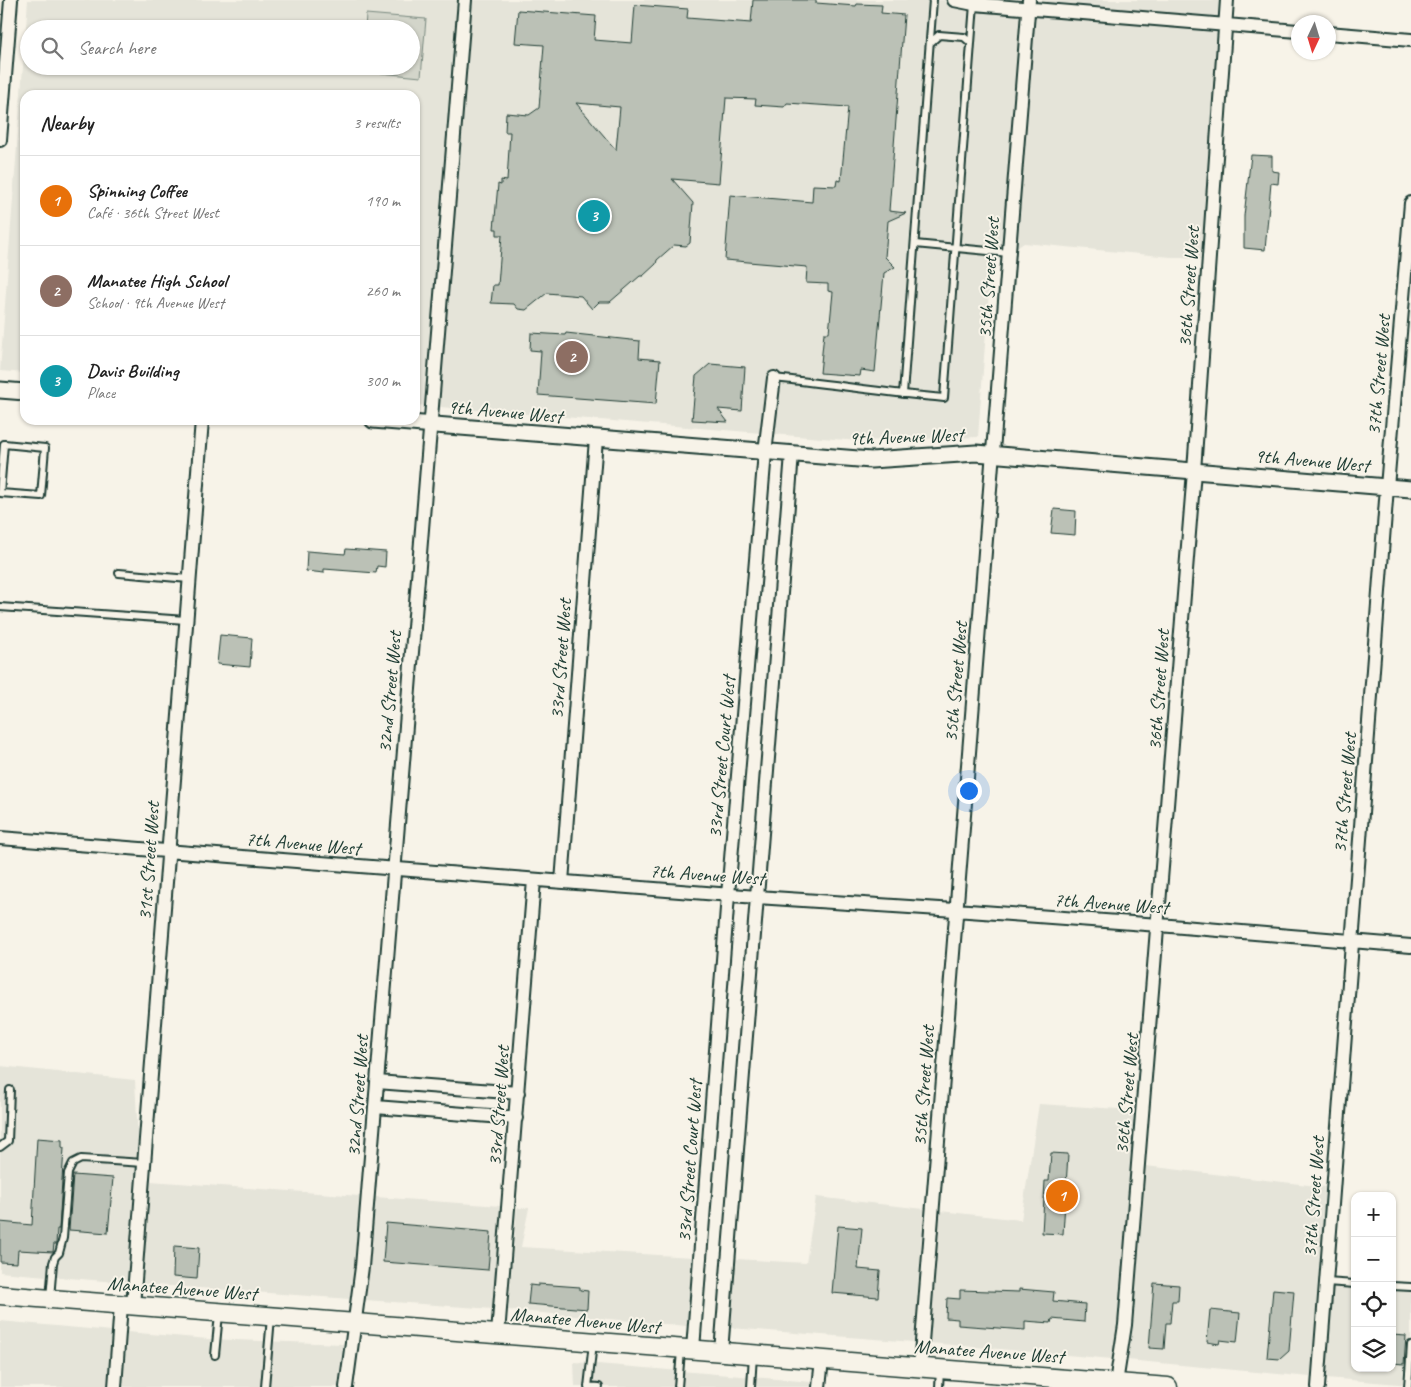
<!DOCTYPE html>
<meta charset="utf-8">
<style>
:root{--surface:#fff;--page:#f2f2f2;--text:#222;--muted:#767676;--line:#e0e0e0;--accent:#7c3aed}
body{margin:0;font-family:Caveat,sans-serif;background:var(--page);color:var(--text)}
.controls{position:absolute;right:15px;bottom:15px;display:grid;overflow:hidden;border-radius:10px;box-shadow:0 1px 4px #0004}
.controls button{width:45px;height:45px;display:grid;place-items:center;padding:0;border:0;border-bottom:1px solid var(--line);background:var(--surface);color:var(--text);font:25px sans-serif}
.compass{position:absolute;left:1291px;top:15px;width:45px;height:45px;border-radius:50%;background:var(--surface);box-shadow:0 1px 4px #0004;rotate:184deg}
.you{position:absolute;left:968px;top:790px;width:18px;height:18px;margin:-12px;border:4px solid #fff;border-radius:50%;background:#1a73e8;box-shadow:0 0 0 8px #1a73e833}
.badge{display:grid;place-items:center;width:32px;height:32px;border-radius:50%;background:var(--accent);color:#fff;font-size:16px;font-weight:700}
.pin{position:absolute;translate:-50% -50%;border:2px solid #fff;box-shadow:0 1px 5px #0006}
.list{margin:0;padding:0;list-style:none}
h2{display:flex;justify-content:space-between;align-items:center;height:65px;margin:0;padding:0 20px;font-size:21px}
h2 small{font-size:16px;font-weight:400;color:var(--muted)}
.list li{display:grid;grid-template-columns:32px 1fr auto;gap:15px;align-items:center;box-sizing:border-box;height:90px;padding:0 20px;border-top:1px solid var(--line)}
.list b{display:block;font-size:19px;white-space:nowrap}
.list p{margin:0;font-size:16px;white-space:nowrap;color:var(--muted)}
.list em{font-size:16px;font-style:normal;color:var(--muted)}
.icon{flex:none;width:28px;height:28px;fill:none;stroke:currentColor;stroke-width:2;stroke-linecap:round;stroke-linejoin:round}
.map{position:relative;flex:none;width:1411px;height:1387px;overflow:hidden}
.search{position:absolute;background:var(--surface);box-shadow:0 1px 4px #0004;left:20px;top:20px;width:400px;height:55px;display:flex;align-items:center;gap:12px;box-sizing:border-box;padding:0 18px;border-radius:28px;color:var(--muted);font-size:19px}
.panel{position:absolute;background:var(--surface);box-shadow:0 1px 4px #0004;left:20px;top:90px;width:400px;height:335px;border-radius:15px}
.map>svg:first-child{display:block}
.built{fill:#e5e4d9;fill-rule:evenodd}
.green{fill:#d3d5ca;stroke:#79897f}
.building{fill:#bbc1b6;stroke:#1f3d34;fill-rule:evenodd}
.lines{fill:none;stroke-linecap:round;stroke-linejoin:round}
.service-casing{stroke:#1f3d34;stroke-width:10}
.minor-casing{stroke:#1f3d34;stroke-width:16}
.tertiary-casing{stroke:#1f3d34;stroke-width:19}
.secondary-casing{stroke:#1f3d34;stroke-width:21}
.service{stroke:#f7f3e8;stroke-width:6}
.minor{stroke:#f7f3e8;stroke-width:12}
.tertiary{stroke:#f7f3e8;stroke-width:15}
.secondary{stroke:#f7f3e8;stroke-width:18}
.labels{text-anchor:middle;stroke-width:4;stroke-linejoin:round;paint-order:stroke}
.street-label{font-size:20px;fill:#1f3d34;stroke:#f7f3e8}
</style>
<div class="map">
<svg width="1411" height="1387" viewBox="0 0 1411 1387">
<rect width="100%" height="100%" fill="#f7f3e8"/>
<filter id="ink" filterUnits="userSpaceOnUse"><feTurbulence type="fractalNoise" baseFrequency=".02" numOctaves="2"/><feDisplacementMap in="SourceGraphic" scale="10" xChannelSelector="R" yChannelSelector="G"/><feConvolveMatrix kernelMatrix="1 2 1 2 8 2 1 2 1" color-interpolation-filters="sRGB"/></filter>
<g filter="url(#ink)">
<!-- built -->
<path class="built" d="M28,0H1220L1203,260L1024,243L991,265L978,437L859,441L415,405V95H25V373L0,371ZM29,29H411V66H29Z
M0,1066L135,1080L138,1138L127,1283L0,1272Z
M1039,1104L1135,1110L1118,1324L1112,1359L930,1343L940,1211L1021,1220Z
M1146,1166L1325,1187L1311,1377L1127,1360L1133,1326Z
M150,1181L360,1196L355,1266L350,1299L143,1284Z
M375,1197L501,1206L493,1309L365,1300L370,1267Z
M816,1197L924,1209L914,1342L730,1328L736,1259L806,1263Z
M517,1208H529L521,1247L693,1257L687,1326L508,1310Z
M1333,1288L1355,1289V1368H1392V1291L1411,1292V1385L1326,1378Z
M0,1321L112,1331L107,1387H0Z
M127,1332L208,1339L343,1344L338,1387H123Z
M574,1362L812,1382L811,1387H575Z"/>
<!-- green -->
<path class="green" d="M366,14L426,19L421,77L361,71L362,66H411V29H365Z"/>
<!-- building -->
<path class="building" d="M753,0H816V3L856,6L857,4L882,5L881,13L904,15L889,211L906,213L888,221L885,257L895,267L884,273L875,372L861,370L860,376L820,373L824,333H829L833,292L828,291V284L806,283L807,267L725,260L730,195L812,202L813,185L836,186L837,180L841,181L848,107L787,103L784,107L755,105L756,99L726,98L719,183L672,179L693,203L690,243L686,246L674,245L657,260L656,264L643,276H640L610,302H599L592,309L581,296L547,293L526,310L518,309L514,304L491,303L493,285H498L502,235H497V229H494L498,184L501,185V180L507,181L510,132H505L506,113L529,115L539,108L544,45L515,43L518,10L596,16L594,40L632,43L635,5L688,9L687,18L751,23ZM576,103L620,107L616,150Z
M1251,155L1272,156V171L1279,172L1278,184L1271,183L1265,250L1244,248V216Z
M531,333L565,335L566,333L640,341L639,358L660,360L656,404L538,395L541,351L530,350Z
M710,364L745,367L742,411L718,409L728,422L692,420L696,376Z
M1054,509L1076,511L1075,535L1051,533Z
M346,549L386,552L385,567L377,566L376,573L324,569V573L306,571L307,551L345,554Z
M220,635L252,638L250,667L217,664Z
M37,1138L62,1140V1147L64,1148L59,1229H57L56,1244H54L53,1252L18,1250L17,1263L0,1262V1222L32,1225Z
M1051,1153L1068,1154L1063,1234L1042,1233L1045,1181H1049Z
M73,1175L113,1178L108,1233L69,1230Z
M386,1223L491,1232L488,1270L383,1262Z
M838,1226L862,1228L858,1269L880,1271L878,1297L832,1293Z
M174,1246L199,1248L197,1279L173,1277Z
M1154,1283L1179,1285L1178,1301H1172L1170,1323H1166L1164,1349L1149,1348Z
M538,1284L580,1287V1290L588,1291L587,1309L528,1304L530,1285L538,1286Z
M1019,1289L1054,1292L1053,1301L1085,1304L1084,1322L1052,1319L1051,1323L1025,1321V1330L958,1325V1319L946,1318L947,1298L960,1299V1290L1019,1292Z
M1273,1289L1294,1291L1289,1351L1280,1359L1267,1358Z
M1210,1310L1240,1313L1237,1342L1220,1340L1219,1344L1207,1342Z
M1392,1335L1406,1336L1404,1364L1392,1363Z"/>
<g class="lines">
<!-- service casing -->
<g class="service-casing">
<path id="service" d="M930,43L939,35L964,37L971,43
M915,244L1009,253
M774,378C831,384 887,393 944,398L974,4
M903,394L933,0
M4,444L45,448L41,496L0,493Z
M119,573L189,579
M0,607L186,620
M0,1147L8,1141L10,1090
M1326,1282L1355,1284
M1392,1286L1411,1287
M50,1298L53,1263L55,1257L59,1253L63,1238L68,1173L73,1163L81,1159L144,1163
M215,1355L219,1314
M588,1386L599,1387
M265,1387L271,1317
M588,1387L593,1343
M678,1387L681,1351
M751,1387L753,1355
M939,1387L940,1371
M1408,1387L1411,1345"/>
</g>
<!-- minor casing -->
<g class="minor-casing">
<path id="minor" d="M954,0L974,4L1298,31
M1328,33L1411,40
M0,140L11,0
M0,838L757,897L955,910L1159,925L1411,946
M562,882L596,439
M377,1082L518,1093
M375,1107L516,1118
M133,1306L202,420
M498,1334L534,880
M693,1349L728,895L765,452L774,378
M721,1352L792,454
M920,1367L1029,0
M1116,1383L1125,1325L1194,471L1227,0
M115,1387L121,1305
M346,1387L362,1267L465,0
M819,1387L822,1360
M1318,1387L1387,487L1411,203"/>
</g>
<!-- tertiary casing -->
<g class="tertiary-casing">
<path id="tertiary" d="M0,390L25,392
M373,420L871,460L976,453L1411,489"/>
</g>
<!-- secondary casing -->
<g class="secondary-casing">
<path id="secondary" d="M0,1295L1168,1387"/>
</g>
<!-- service -->
<use href="#service" class="service"/>
<!-- minor -->
<use href="#minor" class="minor"/>
<!-- tertiary -->
<use href="#tertiary" class="tertiary"/>
<!-- secondary -->
<use href="#secondary" class="secondary"/>
</g>
</g>
<g class="labels">
<!-- street labels -->
<g class="street-label">
<text transform="translate(988 278) rotate(-86)" y="7">35th Street West</text>
<text transform="translate(1188 287) rotate(-86)" y="7">36th Street West</text>
<text transform="translate(1378 375) rotate(-85)" y="7">37th Street West</text>
<text transform="translate(505 411) rotate(5)" y="7">9th Avenue West</text>
<text transform="translate(906 436) rotate(-2)" y="7">9th Avenue West</text>
<text transform="translate(1312 460) rotate(5)" y="7">9th Avenue West</text>
<text transform="translate(560 659) rotate(-86)" y="7">33rd Street West</text>
<text transform="translate(955 682) rotate(-85)" y="7">35th Street West</text>
<text transform="translate(1158 690) rotate(-86)" y="7">36th Street West</text>
<text transform="translate(389 692) rotate(-85)" y="7">32nd Street West</text>
<text transform="translate(721 757) rotate(-85)" y="7">33rd Street Court West</text>
<text transform="translate(1344 793) rotate(-85)" y="7">37th Street West</text>
<text transform="translate(303 843) rotate(5)" y="7">7th Avenue West</text>
<text transform="translate(148 861) rotate(-86)" y="7">31st Street West</text>
<text transform="translate(707 874) rotate(4)" y="7">7th Avenue West</text>
<text transform="translate(1111 903) rotate(4)" y="7">7th Avenue West</text>
<text transform="translate(923 1086) rotate(-86)" y="7">35th Street West</text>
<text transform="translate(1126 1094) rotate(-85)" y="7">36th Street West</text>
<text transform="translate(357 1096) rotate(-86)" y="7">32nd Street West</text>
<text transform="translate(498 1106) rotate(-86)" y="7">33rd Street West</text>
<text transform="translate(689 1161) rotate(-86)" y="7">33rd Street Court West</text>
<text transform="translate(1313 1197) rotate(-86)" y="7">37th Street West</text>
<text transform="translate(182 1288) rotate(4)" y="7">Manatee Avenue West</text>
<text transform="translate(585 1320) rotate(5)" y="7">Manatee Avenue West</text>
<text transform="translate(989 1351) rotate(4)" y="7">Manatee Avenue West</text>
</g>
</g>
</svg>
<div class="controls">
<button>+</button>
<button>−</button>
<button><svg class="icon" aria-label="locate" viewBox="0 0 24 24"><circle cx="12" cy="12" r="6"/><path d="M12 2v4M12 18v4M2 12h4M18 12h4"/></svg></button>
<button><svg class="icon" aria-label="layers" viewBox="0 0 24 24"><path d="M12 4l9 5-9 5-9-5zM3 14l9 5 9-5"/></svg></button>
</div>
<svg class="compass" viewBox="-18 -18 36 36"><path d="M0-13l5 13h-10z" fill="#e53935"/><path d="M0 13l5-13h-10z" fill="#767676"/></svg>
<div class="you"></div>
<div class="pin badge" style="left:1062px;top:1196px;background:#e8710a">1</div>
<div class="pin badge" style="left:572px;top:357px;background:#8d6e63">2</div>
<div class="pin badge" style="left:594px;top:216px;background:#0f9aa8">3</div>
<div class="search"><svg class="icon" aria-label="search" viewBox="0 0 24 24"><circle cx="10" cy="10" r="6"/><path d="M15 15l6 6"/></svg>Search here</div>
<section class="panel">
<h2>Nearby<small>3 results</small></h2>
<ul class="list">
<li><span class="badge" style="background:#e8710a">1</span><div><b>Spinning Coffee</b><p>Café · 36th Street West</p></div><em>190 m</em></li>
<li><span class="badge" style="background:#8d6e63">2</span><div><b>Manatee High School</b><p>School · 9th Avenue West</p></div><em>260 m</em></li>
<li><span class="badge" style="background:#0f9aa8">3</span><div><b>Davis Building</b><p>Place</p></div><em>300 m</em></li>
</ul>
</section>
</div>
